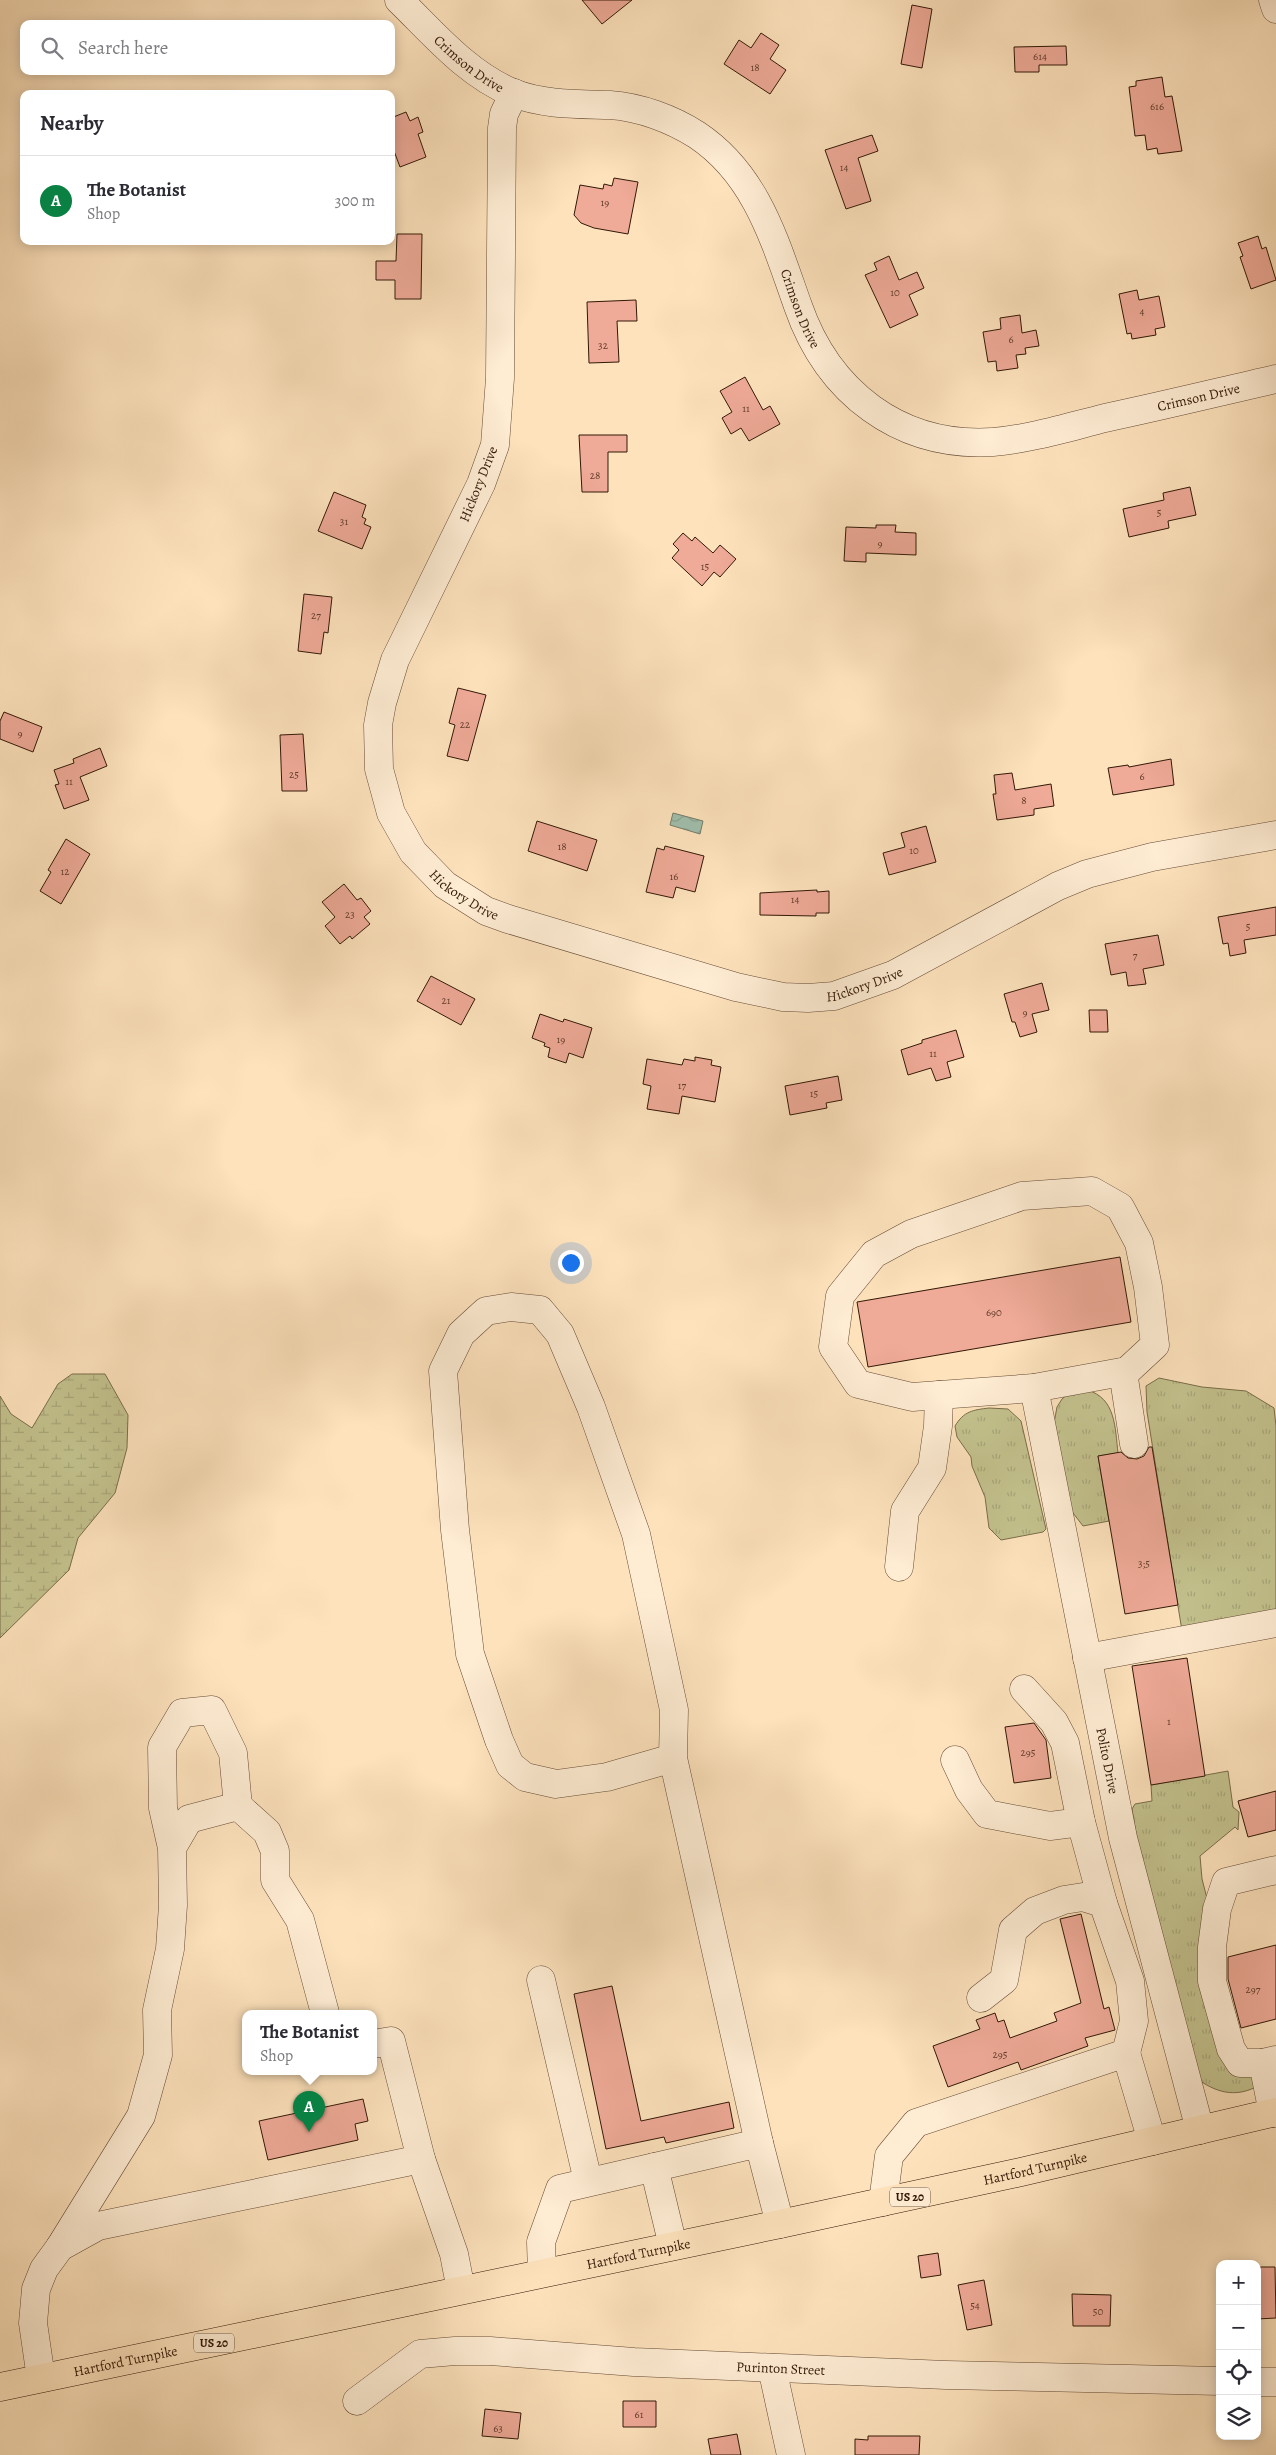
<!DOCTYPE html>
<meta charset="utf-8">
<style>
:root{--surface:#fff;--page:#f7f7f7;--text:#2b2b33;--muted:#7c7c81;--line:#e1e1e2;--accent:#0b8043}
body{margin:0;font-family:Alegreya,serif;background:var(--page);color:var(--text)}
.controls{position:absolute;right:15px;bottom:15px;display:grid;overflow:hidden;border-radius:10px;box-shadow:0 2px 12px #0003}
.controls button{width:45px;height:45px;display:grid;place-items:center;padding:0;border:0;border-bottom:1px solid var(--line);background:var(--surface);color:var(--text);font:25px sans-serif}
.you{position:absolute;left:570px;top:1262px;width:18px;height:18px;margin:-12px;border:4px solid #fff;border-radius:50%;background:#1a73e8;box-shadow:0 0 0 8px #1a73e833}
.badge{display:grid;place-items:center;width:32px;height:32px;border-radius:50%;background:var(--accent);color:#fff;font-size:16px;font-weight:700}
.pin{position:absolute;translate:-50% -41px;filter:drop-shadow(0 1px 2px #0008)}
.pin::after{content:'';position:absolute;top:26px;width:18px;height:15px;background:inherit;clip-path:polygon(0 0,100% 0,50% 100%)}
.popup{position:absolute;left:242px;top:2010px;width:135px;height:65px;box-sizing:border-box;display:grid;place-content:center;border-radius:10px;background:var(--surface);filter:drop-shadow(0 1px 4px #0005);font-size:16px;white-space:nowrap;color:var(--muted)}
.popup b{font-size:19px;color:var(--text)}
.popup::after{content:'';position:absolute;left:50%;top:100%;margin-left:-10px;border:10px solid transparent;border-top-color:var(--surface)}
.list{margin:0;padding:0;list-style:none}
h2{display:flex;justify-content:space-between;align-items:center;height:65px;margin:0;padding:0 20px;font-size:21px}
h2 small{font-size:16px;font-weight:400;color:var(--muted)}
.list li{display:grid;grid-template-columns:32px 1fr auto;gap:15px;align-items:center;box-sizing:border-box;height:90px;padding:0 20px;border-top:1px solid var(--line)}
.list b{display:block;font-size:19px;white-space:nowrap}
.list p{margin:0;font-size:16px;white-space:nowrap;color:var(--muted)}
.list em{font-size:16px;font-style:normal;color:var(--muted)}
.icon{flex:none;width:28px;height:28px;fill:none;stroke:currentColor;stroke-width:2;stroke-linecap:round;stroke-linejoin:round}
.map{position:relative;flex:none;width:1276px;height:2455px;overflow:hidden}
.search{position:absolute;background:var(--surface);box-shadow:0 2px 12px #0003;left:20px;top:20px;width:375px;height:55px;display:flex;align-items:center;gap:12px;box-sizing:border-box;padding:0 18px;border-radius:10px;color:var(--muted);font-size:19px}
.panel{position:absolute;background:var(--surface);box-shadow:0 2px 12px #0003;left:20px;top:90px;width:375px;height:155px;border-radius:10px}
.map>svg:first-child{display:block}
.grass{fill:url(#grass-tufts);stroke:#7a6d4a}
.wetland{fill:url(#wetland-marsh);stroke:#7a6d4a}
.water{fill:url(#water-waves);stroke:#747c6a}
.building{fill:#efaa98;stroke:#321806}
.lines{fill:none;stroke-linecap:round;stroke-linejoin:round}
.minor-casing{stroke:#654a34;stroke-width:29}
.major-casing{stroke:#321806;stroke-width:29}
.minor{stroke:#feecd3;stroke-width:28}
.major{stroke:#fde2bc;stroke-width:28}
.labels{text-anchor:middle;stroke-width:4;stroke-linejoin:round;paint-order:stroke}
.number-label{font-size:11px;fill:#613c2a}
.shield{fill:#feecd3;stroke:#6f5844;stroke-width:1}
.shield-label{font-size:12px;font-weight:bold;fill:#321806}
.street-label{font-size:14px;fill:#321806;stroke:#feecd3}
</style>
<div class="map">
<svg width="1276" height="2455" viewBox="0 0 1276 2455">
<defs>
<pattern id="grass-tufts" width="24" height="20" patternUnits="userSpaceOnUse" patternTransform="scale(1.25)"><rect width="24" height="20" fill="#c3c28e"/><path d="M3 7l-1-3M5 7V3M7 7l1-3M15 17l-1-3M17 17v-4M19 17l1-3" fill="none" stroke="#a8a679"/></pattern>
<pattern id="wetland-marsh" width="20" height="14" patternUnits="userSpaceOnUse" patternTransform="scale(1.25)"><rect width="20" height="14" fill="#c3c28e"/><path d="M1 5h8M5 5V1M11 12h8M15 12V8" fill="none" stroke="#a8a679"/></pattern>
<pattern id="water-waves" width="16" height="10" patternUnits="userSpaceOnUse" patternTransform="scale(1.25)"><rect width="16" height="10" fill="#a0bfac"/><path d="M0 5q4-4 8 0t8 0" fill="none" stroke="#8aa392"/></pattern>
</defs>
<rect width="100%" height="100%" fill="#fde2bc"/>
<filter id="stains"><feTurbulence type="fractalNoise" baseFrequency=".004" numOctaves="4"/><feColorMatrix values="0 0 0 0 .2 0 0 0 0 .09 0 0 0 0 .02 0 0 0 .5 -.17"/></filter>
<radialGradient id="worn" r=".72"><stop offset=".6" stop-color="#630" stop-opacity="0"/><stop offset="1" stop-color="#630" stop-opacity=".3"/></radialGradient>
<!-- grass -->
<path class="grass" d="M1159,1378L1202,1387L1246,1391L1274,1408L1276,1426V1615L1182,1631L1147,1412L1146,1386Z
M1087,1390C1116,1398 1115,1428 1118,1453L1098,1456L1109,1521L1083,1526L1070,1509L1054,1423L1057,1407L1062,1399L1069,1393Z
M989,1408L1008,1409L1021,1421L1046,1529L1043,1532L1001,1540L989,1528L985,1497L972,1466L971,1457L957,1437L955,1426C964,1411 973,1410 989,1408Z
M1228,1771L1233,1807L1239,1812L1238,1830L1235,1827L1200,1856L1202,1879L1211,1914L1203,1938L1256,2087C1234,2098 1215,2092 1196,2078L1137,1840L1132,1809L1135,1804L1152,1801L1151,1785Z"/>
<!-- wetland -->
<path class="wetland" d="M72,1374H105L128,1415L127,1448L115,1493L78,1538L69,1570L0,1638V1396L11,1414L32,1428L58,1384Z"/>
<!-- water -->
<path class="water" d="M673,813L703,821L700,834L670,825Z"/>
<!-- building -->
<path class="building" d="M582,0H632L602,24Z
M912,5L932,9L922,68L901,64Z
M761,33L779,45L770,59L786,70L770,94L724,64L739,40L751,48Z
M1066,46L1067,65H1039V72H1015L1014,47Z
M1162,77L1165,97L1172,96L1182,151L1158,154L1157,148L1147,150L1145,135L1135,136L1129,87L1136,86V81Z
M406,112L410,121L418,117L423,132L418,134L426,157L400,167L391,143V118Z
M872,135L878,151L858,158L871,201L846,209L825,150Z
M614,178L638,182L628,234L594,228L581,223L574,215L580,185L603,189L604,184L612,186Z
M397,234H422L421,299H395V280H376V261H396Z
M1258,236L1262,249L1266,247L1276,280L1251,289L1240,257L1243,256L1238,243Z
M889,256L899,280L917,272L924,288L909,295L918,315L890,328L865,275L877,270L874,263Z
M1137,290L1139,300L1159,296L1165,327L1155,329L1156,335L1132,339L1131,333L1127,334L1119,294Z
M636,300L637,321H617L619,362L589,363L587,302Z
M1020,315L1022,333L1036,330L1039,346L1025,348L1026,354L1016,355L1018,368L997,371L996,361L988,362L983,332L1001,329L1000,318Z
M745,377L763,410L770,406L780,424L749,441L741,428L731,434L722,418L732,412L720,391Z
M579,435H627V452H608V492H582Z
M1190,487L1196,515L1168,521L1169,528L1129,537L1123,509L1164,500L1163,493Z
M334,492L366,505L362,517L366,519L364,524L371,527L362,549L318,531Z
M876,525H896L895,532L916,533V555L866,553V562L844,561L846,527L876,528Z
M683,533L692,541L695,537L713,553L720,545L736,559L720,577L714,572L702,586L672,558L679,550L673,544Z
M304,594L332,597L328,633L324,632L321,654L298,651Z
M458,688L486,695L468,761L447,756L455,725L449,723Z
M4,712L42,727L33,752L0,739V721Z
M303,734L307,791H282L280,735Z
M100,748L107,766L80,777L89,800L64,809L55,785L59,784L54,770L74,763L73,759Z
M1171,759L1174,785L1113,795L1108,768L1128,765L1129,767Z
M1012,773L1015,790L1051,784L1054,806L1034,809V815L997,820L993,794H996L994,775Z
M537,821L597,840L587,871L528,851Z
M926,826L936,862L889,875L883,853L905,847L901,833Z
M66,839L90,854L61,904L40,891L51,872L48,870Z
M665,846L704,856L695,892L676,887L673,898L646,892L657,848L664,850Z
M344,884L357,900L361,898L371,911L364,917L370,924L352,939L350,936L340,944L325,926L335,917L322,902Z
M817,890V892L829,891V913H816V916L760,915V893Z
M1276,907V935L1244,940L1246,953L1230,956L1228,943L1223,944L1218,917Z
M1158,935L1164,965L1143,969L1146,984L1128,986L1126,972L1111,975L1105,944Z
M431,976L475,999L461,1025L417,1001Z
M1042,983L1049,1010L1032,1014L1037,1032L1020,1037L1015,1022H1012L1004,994Z
M1089,1010H1107L1108,1032H1090Z
M540,1014L563,1022L564,1019L592,1028L583,1058L569,1053L566,1063L548,1057L550,1048L544,1046L545,1043L532,1038Z
M956,1030L964,1057L947,1062L951,1077L936,1081L931,1068L908,1075L901,1050L922,1043V1040Z
M695,1057L712,1060L711,1065L721,1067L715,1102L682,1096L679,1114L647,1109L651,1086L643,1084L647,1059L682,1065L684,1059L695,1061Z
M838,1076L842,1100L826,1103L827,1108L790,1115L785,1086Z
M1120,1257L1131,1322L868,1367L857,1302Z
M1149,1447H1152L1178,1605L1125,1614L1098,1456L1121,1452L1128,1458L1137,1459L1144,1456Z
M1187,1658L1205,1776L1151,1785L1132,1666Z
M1034,1723L1046,1740L1051,1778L1014,1783L1005,1727Z
M1276,1791V1830L1248,1837L1238,1801Z
M1081,1914L1104,2009L1109,2007L1115,2030L1085,2038L1088,2046L1021,2070L1018,2062L948,2087L933,2046L980,2029L976,2020L995,2013L998,2022L1004,2020L1010,2038L1057,2021L1054,2013L1081,2003L1060,1919Z
M1276,1945V2019L1241,2028L1228,1979V1957Z
M612,1986L641,2121L729,2102L734,2128L666,2143L664,2137L606,2149L574,1994Z
M363,2099L368,2121L355,2124L358,2140L268,2160L259,2121Z
M938,2253L941,2275L921,2278L918,2256Z
M1257,2267H1275L1276,2318L1257,2319Z
M984,2280L992,2325L967,2330L958,2285Z
M1072,2294L1111,2295L1110,2326H1073Z
M623,2401H656V2427H623Z
M485,2409L521,2413L518,2439L482,2436Z
M737,2434L741,2455H711L708,2439Z
M868,2436H920L919,2455H855V2439L868,2440Z"/>
<g class="lines">
<!-- minor casing -->
<g class="minor-casing">
<g id="minor">
<path id="s1" d="M399,0C434,34 467,74 513,93C543,105 578,104 610,105C640,107 672,119 697,135C757,175 775,242 798,306C828,392 899,448 993,442C1030,439 1069,427 1105,418C1162,406 1219,392 1276,379"/>
<path d="M1273,0L1276,9"/>
<path id="s2" d="M514,93L504,114L502,128L500,378L495,445L481,484L395,660L382,703L378,725L379,769L391,813L413,852L445,885L486,911L508,919L736,987L783,997L808,998L834,996L893,975L1058,886L1087,874L1152,857L1276,835"/>
<path d="M1092,1191L1120,1207L1139,1243L1148,1287L1155,1345L1127,1371L1034,1388L912,1397L858,1384L833,1347L840,1296L874,1254L911,1234L1022,1196Z"/>
<path d="M1123,1372L1134,1444"/>
<path id="s3" d="M1034,1388L1123,1838L1200,2130"/>
<path d="M899,1567L905,1511L932,1468L938,1426L939,1395"/>
<path d="M1087,1658L1276,1623"/>
<path d="M1024,1689L1054,1722L1065,1743L1081,1822L1103,1903"/>
<path d="M673,1758L607,1777L556,1784L525,1777L510,1765L499,1740L470,1654L455,1530L443,1371L461,1334L486,1311L511,1307L540,1310L560,1334L591,1407L636,1534L674,1710L673,1758L759,2143"/>
<path d="M955,1760L969,1790L987,1814L1050,1826L1081,1822"/>
<path d="M238,1806L267,1832L275,1851V1880L300,1920L325,2013"/>
<path d="M541,1980L588,2181"/>
<path d="M981,1998L1004,1980L1013,1930L1035,1911L1064,1900L1083,1897L1103,1903L1130,1981L1134,2021L1126,2053"/>
<path d="M373,2044L391,2041L421,2159"/>
<path d="M1263,2063H1240L1231,2049L1212,1981V1947L1217,1909L1226,1882L1276,1870"/>
<path d="M1273,2113L1263,2063L1276,2060"/>
<path d="M654,2167L673,2246"/>
<path d="M883,2202L889,2156L916,2123L1126,2053L1152,2141"/>
<path d="M60,2247L141,2116L158,2055L157,2010L170,1949L173,1905L172,1848L189,1819L238,1806L233,1753L212,1710L182,1713L162,1747L163,1808L172,1848"/>
<path d="M542,2273L541,2242L560,2189L759,2143L780,2224"/>
<path d="M772,2368L791,2455"/>
<path d="M41,2378L33,2323L36,2289L44,2269L60,2247L98,2226L421,2159L454,2254L461,2290"/>
<path d="M1257,2382H1276"/>
<path id="s4" d="M357,2401L420,2354L455,2351H490L634,2362L946,2375L1220,2381"/>
</g>
</g>
<!-- major casing -->
<g class="major-casing">
<g id="major">
<path id="s5" d="M0,2387L780,2224L1021,2172L1276,2112"/>
</g>
</g>
<!-- minor -->
<use href="#minor" class="minor"/>
<!-- major -->
<use href="#major" class="major"/>
</g>
<g class="labels">
<!-- number labels -->
<g class="number-label">
<text x="1040" y="60">614</text>
<text x="755" y="71">18</text>
<text x="1157" y="110">616</text>
<text x="844" y="171">14</text>
<text x="605" y="206">19</text>
<text x="895" y="296">10</text>
<text x="1142" y="315">4</text>
<text x="1011" y="343">6</text>
<text x="603" y="349">32</text>
<text x="746" y="412">11</text>
<text x="595" y="479">28</text>
<text x="1159" y="516">5</text>
<text x="344" y="525">31</text>
<text x="880" y="547">9</text>
<text x="705" y="570">15</text>
<text x="316" y="619">27</text>
<text x="465" y="728">22</text>
<text x="20" y="737">9</text>
<text x="294" y="778">25</text>
<text x="1142" y="780">6</text>
<text x="69" y="785">11</text>
<text x="1024" y="804">8</text>
<text x="562" y="850">18</text>
<text x="914" y="854">10</text>
<text x="65" y="875">12</text>
<text x="674" y="880">16</text>
<text x="795" y="903">14</text>
<text x="350" y="918">23</text>
<text x="1248" y="930">5</text>
<text x="1135" y="959">7</text>
<text x="446" y="1004">21</text>
<text x="1025" y="1016">9</text>
<text x="561" y="1043">19</text>
<text x="933" y="1057">11</text>
<text x="682" y="1089">17</text>
<text x="814" y="1097">15</text>
<text x="994" y="1316">690</text>
<text x="1144" y="1567">3;5</text>
<text x="1169" y="1725">1</text>
<text x="1028" y="1756">295</text>
<text x="1253" y="1993">297</text>
<text x="1000" y="2058">295</text>
<text x="975" y="2309">54</text>
<text x="1098" y="2315">50</text>
<text x="639" y="2418">61</text>
<text x="498" y="2432">63</text>
</g>
<!-- shield labels -->
<g class="shield">
<rect x="890" y="2187.5" width="40" height="19" rx="4"/>
<rect x="194" y="2333.5" width="40" height="19" rx="4"/>
</g>
<g class="shield-label">
<text x="910" y="2201">US 20</text>
<text x="214" y="2347">US 20</text>
</g>
<!-- street labels -->
<g class="street-label">
<text dy="5" stroke="none"><textPath href="#s1" startOffset="95">Crimson Drive</textPath></text>
<text dy="5" stroke="none"><textPath href="#s1" startOffset="545">Crimson Drive</textPath></text>
<text dy="5" stroke="none"><textPath href="#s1" startOffset="1009">Crimson Drive</textPath></text>
<text transform="translate(478 484) rotate(-68)" y="5">Hickory Drive</text>
<text dy="5" stroke="none"><textPath href="#s2" startOffset="861">Hickory Drive</textPath></text>
<text dy="5" stroke="none"><textPath href="#s2" startOffset="1281">Hickory Drive</textPath></text>
<text dy="5" stroke="none"><textPath href="#s3" startOffset="380">Polito Drive</textPath></text>
<text dy="5" stroke="none"><textPath href="#s5" startOffset="1058">Hartford Turnpike</textPath></text>
<text dy="5" stroke="none"><textPath href="#s5" startOffset="652">Hartford Turnpike</textPath></text>
<text dy="5" stroke="none"><textPath href="#s5" startOffset="128">Hartford Turnpike</textPath></text>
<text dy="5" stroke="none"><textPath href="#s4" startOffset="440">Purinton Street</textPath></text>
</g>
</g>
<rect width="100%" height="100%" filter="url(#stains)"/>
<rect width="100%" height="100%" fill="url(#worn)"/>
</svg>
<div class="controls">
<button>+</button>
<button>−</button>
<button><svg class="icon" aria-label="locate" viewBox="0 0 24 24"><circle cx="12" cy="12" r="6"/><path d="M12 2v4M12 18v4M2 12h4M18 12h4"/></svg></button>
<button><svg class="icon" aria-label="layers" viewBox="0 0 24 24"><path d="M12 4l9 5-9 5-9-5zM3 14l9 5 9-5"/></svg></button>
</div>
<div class="you"></div>
<div class="pin badge" style="left:309px;top:2132px">A</div>
<div class="popup"><b>The Botanist</b>Shop</div>
<div class="search"><svg class="icon" aria-label="search" viewBox="0 0 24 24"><circle cx="10" cy="10" r="6"/><path d="M15 15l6 6"/></svg>Search here</div>
<section class="panel">
<h2>Nearby<small></small></h2>
<ul class="list">
<li><span class="badge">A</span><div><b>The Botanist</b><p>Shop</p></div><em>300 m</em></li>
</ul>
</section>
</div>
